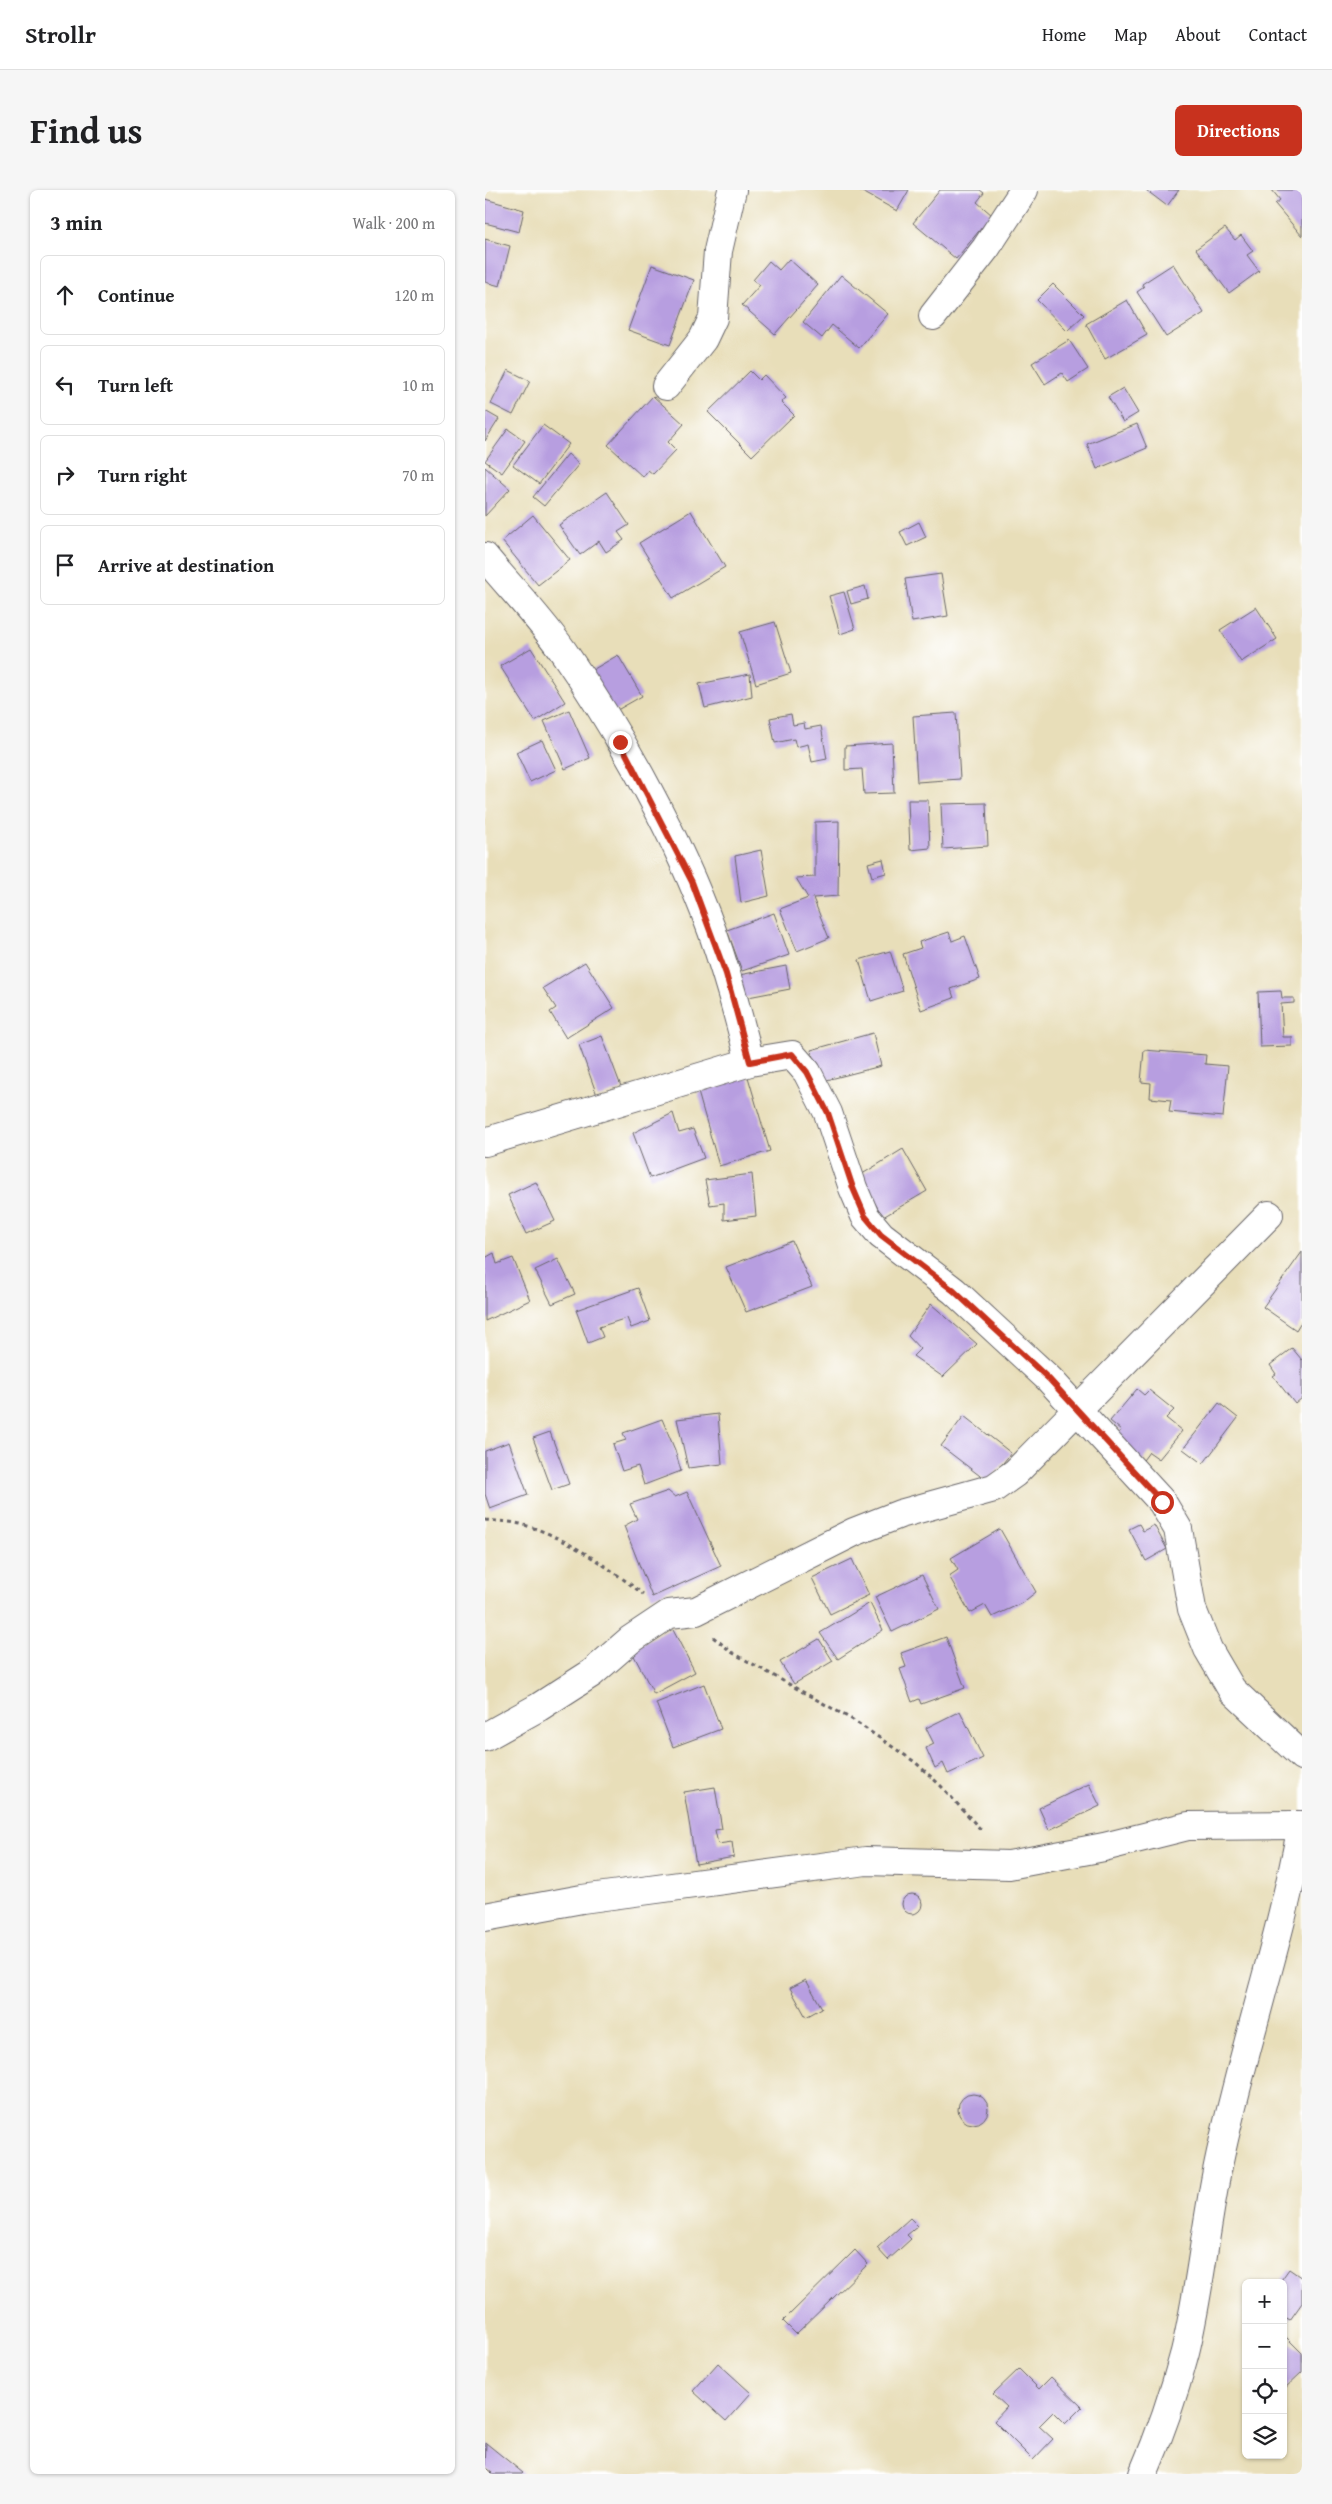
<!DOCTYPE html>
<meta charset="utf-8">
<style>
:root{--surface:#fff;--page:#f6f6f6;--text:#202124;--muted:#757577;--line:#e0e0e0;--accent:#c8321e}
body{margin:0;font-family:"Gentium Book Plus",serif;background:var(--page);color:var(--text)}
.controls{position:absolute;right:15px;bottom:15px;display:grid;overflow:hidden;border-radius:8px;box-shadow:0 1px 4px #0004}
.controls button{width:45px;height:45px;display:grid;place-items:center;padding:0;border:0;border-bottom:1px solid var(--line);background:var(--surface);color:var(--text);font:25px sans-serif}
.stop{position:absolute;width:15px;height:15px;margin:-11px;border:4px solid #c8321e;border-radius:50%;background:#fff}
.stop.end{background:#c8321e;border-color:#fff;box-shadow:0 1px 5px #0008}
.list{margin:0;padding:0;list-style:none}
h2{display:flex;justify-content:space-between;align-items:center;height:65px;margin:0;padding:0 20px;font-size:21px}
h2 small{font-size:16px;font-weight:400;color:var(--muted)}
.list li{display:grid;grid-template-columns:32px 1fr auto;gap:15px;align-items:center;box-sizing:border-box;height:80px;margin:0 10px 10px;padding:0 10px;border:1px solid var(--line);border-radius:8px}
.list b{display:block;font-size:19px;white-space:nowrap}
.list em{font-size:16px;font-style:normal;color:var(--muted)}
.icon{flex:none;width:28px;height:28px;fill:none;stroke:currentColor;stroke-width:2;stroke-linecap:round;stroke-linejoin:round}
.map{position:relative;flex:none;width:817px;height:2284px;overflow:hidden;border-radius:8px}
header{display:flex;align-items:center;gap:30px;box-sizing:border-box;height:70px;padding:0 25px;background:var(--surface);border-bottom:1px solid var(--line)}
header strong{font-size:24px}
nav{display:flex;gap:28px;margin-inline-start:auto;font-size:18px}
.intro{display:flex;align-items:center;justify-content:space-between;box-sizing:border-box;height:120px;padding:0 30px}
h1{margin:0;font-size:35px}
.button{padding:12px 22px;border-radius:8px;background:var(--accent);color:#fff;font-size:18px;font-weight:700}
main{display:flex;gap:30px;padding:0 30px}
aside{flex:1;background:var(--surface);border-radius:8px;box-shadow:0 1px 4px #0004}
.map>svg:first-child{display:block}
.building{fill:#b79ee0}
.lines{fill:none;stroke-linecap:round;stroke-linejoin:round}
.minor-casing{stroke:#676467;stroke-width:30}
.tertiary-casing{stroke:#676467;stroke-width:30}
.path{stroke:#676467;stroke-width:3;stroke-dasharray:4 4;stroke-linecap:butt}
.minor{stroke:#fff;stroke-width:28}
.tertiary{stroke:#fff;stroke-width:28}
.route{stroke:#c8321e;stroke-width:6}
</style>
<header>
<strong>Strollr</strong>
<nav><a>Home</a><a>Map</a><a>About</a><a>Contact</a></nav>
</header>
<div class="intro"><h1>Find us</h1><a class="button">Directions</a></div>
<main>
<aside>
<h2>3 min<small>Walk · 200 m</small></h2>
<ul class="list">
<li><svg class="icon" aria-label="ahead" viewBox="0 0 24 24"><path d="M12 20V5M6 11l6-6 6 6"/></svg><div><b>Continue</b></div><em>120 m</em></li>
<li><svg class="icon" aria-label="left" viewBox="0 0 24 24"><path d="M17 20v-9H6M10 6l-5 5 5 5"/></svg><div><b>Turn left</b></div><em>10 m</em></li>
<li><svg class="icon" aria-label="right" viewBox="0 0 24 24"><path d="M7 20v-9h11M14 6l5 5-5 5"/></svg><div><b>Turn right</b></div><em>70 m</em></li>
<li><svg class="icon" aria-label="arrive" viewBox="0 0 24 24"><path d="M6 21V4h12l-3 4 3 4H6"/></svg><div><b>Arrive at destination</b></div></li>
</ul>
</aside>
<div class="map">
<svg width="817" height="2284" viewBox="0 0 817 2284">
<rect width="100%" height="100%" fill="#fff"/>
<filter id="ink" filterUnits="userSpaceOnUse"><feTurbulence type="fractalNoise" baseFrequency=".02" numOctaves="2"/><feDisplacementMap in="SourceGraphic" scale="10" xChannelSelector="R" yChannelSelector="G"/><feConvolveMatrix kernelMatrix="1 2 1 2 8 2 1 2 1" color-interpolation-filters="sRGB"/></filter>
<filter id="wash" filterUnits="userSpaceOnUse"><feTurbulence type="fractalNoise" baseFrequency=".0096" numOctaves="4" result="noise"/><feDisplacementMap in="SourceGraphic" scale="20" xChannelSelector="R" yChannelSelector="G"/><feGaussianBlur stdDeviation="1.12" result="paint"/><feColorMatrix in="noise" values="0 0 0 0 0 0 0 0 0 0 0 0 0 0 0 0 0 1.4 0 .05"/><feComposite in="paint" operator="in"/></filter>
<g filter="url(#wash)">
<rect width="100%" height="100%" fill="#e8deb9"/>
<g id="blocks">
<!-- building -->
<path class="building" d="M374,0H424L412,21Z
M455,0H495L499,3L492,12L507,25L471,69L428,33Z
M661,0H694L682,16Z
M787,0H817V46L790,14L795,10Z
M0,9L39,20L34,42L0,33Z
M740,38L750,50L756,45L768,61L762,65L774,81L744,103L711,59Z
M0,49L25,56L15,96L0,92Z
M304,69L333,95L290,144L257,115L275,95L268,90L284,71L294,80Z
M688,74L719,123L681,147L652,102L659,97L657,94Z
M167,75L209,90L185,155L143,140Z
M356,85L403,124L374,158L347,135L337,148L318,132Z
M568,94L599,125L582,141L552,110Z
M642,110L662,145L620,169L601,134Z
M584,150L603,179L583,192L577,183L560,194L547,173Z
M23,180L45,191L28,225L6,214Z
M265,181L274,190L279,185L301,208L296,212L309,225L267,266L223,222Z
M638,198L653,223L638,232L623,207Z
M168,206L199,234L183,252L191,260L168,284L163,280L158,287L123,255Z
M0,221L14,229L0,251Z
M652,234L662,258L612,279L602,254Z
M58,235L84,254L54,294L28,275Z
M23,239L40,251L17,283L0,271Z
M83,264L94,274L59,316L48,307Z
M0,277L25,299L0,326Z
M122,302L144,335L133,342L139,350L121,362L114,351L95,365L74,335Z
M206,321L240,377L188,408L154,353Z
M48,325L85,370L53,395L17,351Z
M434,332L441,347L422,356L415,342Z
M456,384L463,426L427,432L420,389Z
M380,396L383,409L366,414L362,401Z
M359,402L370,439L355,444L344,406Z
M771,417L792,449L756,472L735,440Z
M290,432L306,483L271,494L255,442Z
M46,458L80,512L50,531L15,476Z
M133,465L157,506L127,523L104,482Z
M265,484L267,506L220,518L214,494Z
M84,520L105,568L80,579L59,531Z
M471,523L475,589L432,592L428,526Z
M306,524L308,535L319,533L320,539L336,536L342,569L327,572L323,554L311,557L309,549L290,553L285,528Z
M57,550L71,580L45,592L31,562Z
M407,553L409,603L379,604L377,579L360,580V556Z
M423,610H443L445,658L425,660Z
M501,613L503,656L458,659L456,614Z
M354,631L353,706L328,708L344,748L312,761L295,719L323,708L311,688L330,687V632Z
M276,660L284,706L256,713L250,666Z
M398,669L401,683L387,687L383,673Z
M289,723L304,765L257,781L242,740Z
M464,742L467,751L480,746L495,789L466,799L469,808L436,820L418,764L436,758L434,752Z
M405,761L418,801L386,811L374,770Z
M100,772L129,818L81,848L65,822L71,818L58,798Z
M301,776L305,799L258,808L254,785Z
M796,801L797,808H809V813L796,814L798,847H807V856L775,857L773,802Z
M388,843L396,876L334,892L326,860Z
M117,846L137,899L113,908L94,855Z
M659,860L721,865L720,874L743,876L738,927L684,922L686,910L665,908L666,893L656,892Z
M263,887L285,961L234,976L213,902Z
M188,923L194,943L208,939L219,968L165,988L148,943Z
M418,959L442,1001L398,1027L374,986Z
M267,984L271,1026L239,1030V1013L225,1015L220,990Z
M51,992L70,1031L41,1044L23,1005Z
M307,1051L327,1097L261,1122L241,1077Z
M817,1062V1130L811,1140L778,1117Z
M9,1063L12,1074L28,1068L45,1110L0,1131V1068Z
M73,1069L90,1104L67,1114L50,1080Z
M153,1098L165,1131L146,1138L142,1128L114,1137L118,1147L103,1153L91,1120Z
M446,1114L492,1154L458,1187L428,1166L435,1159L423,1146Z
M807,1158L817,1170V1208L810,1214L788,1186L791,1184L785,1175Z
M652,1199L659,1205L664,1200L689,1220L681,1228L697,1241L674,1269L664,1262L656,1273L628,1251L636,1240L625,1231Z
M734,1213L753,1228L718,1274L698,1259Z
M233,1224L237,1274L203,1278L192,1229Z
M479,1226L526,1263L503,1292L456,1256Z
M177,1229L190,1260L196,1281L159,1295L153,1276L137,1281L128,1254L141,1250L138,1243Z
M65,1242L84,1294L67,1300L48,1248Z
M24,1252L43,1305L5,1319L0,1304V1261Z
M183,1301L190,1307L202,1302L236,1376L167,1407L139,1336L152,1329L145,1314Z
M654,1334L658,1341L669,1335L682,1359L661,1371L644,1339Z
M515,1339L551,1402L537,1413L507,1427L500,1415L485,1423L464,1386L473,1380L466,1368Z
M367,1369L384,1405L345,1424L327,1388Z
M437,1385L454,1419L407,1442L390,1407Z
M385,1413L398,1440L353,1469L335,1443Z
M187,1438L210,1482L169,1504L146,1460Z
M461,1447L480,1498L436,1514L434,1509L427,1512L415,1479L421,1477L416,1463Z
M334,1449L348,1471L309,1494L295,1472Z
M219,1494L236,1539L188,1557L171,1513Z
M475,1521L498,1568L463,1584L458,1573L450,1578L441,1558L449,1554L441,1538Z
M604,1594L615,1616L564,1640L554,1618Z
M230,1597L237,1639L230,1640L233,1654L247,1652L249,1667L211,1674L199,1602Z
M417 1714a10 10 0 1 1 20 0a10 10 0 1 1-20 0Z
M321,1790L337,1818L321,1827L305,1798Z
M473 1919a15 15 0 1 1 30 0a15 15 0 1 1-30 0Z
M425,2028L433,2036L422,2045L426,2049L403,2070L392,2058Z
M370,2060L383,2074L311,2144L298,2131Z
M804,2079L817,2088V2113L805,2130L798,2126V2093H794Z
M801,2147L817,2163V2182L798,2200V2149Z
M233,2173L266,2203L241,2231L208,2201Z
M534,2179L554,2199L566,2187L597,2217L580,2234L568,2222L554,2236L568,2249L548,2270L509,2231L522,2217L508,2204Z
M1,2253L38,2283L37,2284H5L7,2282L0,2277Z"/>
</g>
</g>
<g filter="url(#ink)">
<use href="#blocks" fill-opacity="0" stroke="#676467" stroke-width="1"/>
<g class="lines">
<!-- minor casing -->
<g class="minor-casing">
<path id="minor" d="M448,126L501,58L539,0
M181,196L218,149L228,128L233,61L247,0
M0,367C27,400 58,431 82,467C138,548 193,648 227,741C242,784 254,827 265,872
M0,952L265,872L307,865L322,882L343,923L368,998L380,1026L396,1045L469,1101L564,1189L677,1312L693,1339L707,1419L723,1459L747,1500L817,1566
M0,1547L54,1517L107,1483L145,1450L184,1424L211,1421L369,1342L415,1324L509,1298L530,1283L784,1025
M658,2284C675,2245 689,2204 700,2162C715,2101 720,2038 733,1976C757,1861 796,1750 817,1635"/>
</g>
<!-- tertiary casing -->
<g class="tertiary-casing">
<path id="tertiary" d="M0,1727L97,1709L381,1671L524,1675L619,1657L703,1636L817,1635"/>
</g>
<!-- path -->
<path class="path" d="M0,1330C10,1331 21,1331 31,1333C74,1342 123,1377 158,1404
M228,1447L248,1463L368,1530L430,1572L456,1596L498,1642"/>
<!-- minor -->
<use href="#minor" class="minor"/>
<!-- tertiary -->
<use href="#tertiary" class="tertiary"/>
</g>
</g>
<g class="lines" filter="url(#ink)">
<!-- route -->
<path class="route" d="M135,552L207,692L241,784L265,872L307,864L322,882L343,923L368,998L380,1026L396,1045L469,1101L564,1189L677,1312"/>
</g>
</svg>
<div class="controls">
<button>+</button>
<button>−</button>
<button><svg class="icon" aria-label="locate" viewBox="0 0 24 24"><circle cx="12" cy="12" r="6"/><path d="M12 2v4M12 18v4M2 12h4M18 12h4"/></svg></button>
<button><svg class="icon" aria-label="layers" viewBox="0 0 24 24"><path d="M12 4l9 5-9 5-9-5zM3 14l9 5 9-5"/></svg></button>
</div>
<div class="stop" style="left:677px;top:1312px"></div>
<div class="stop end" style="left:135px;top:552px"></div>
</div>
</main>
